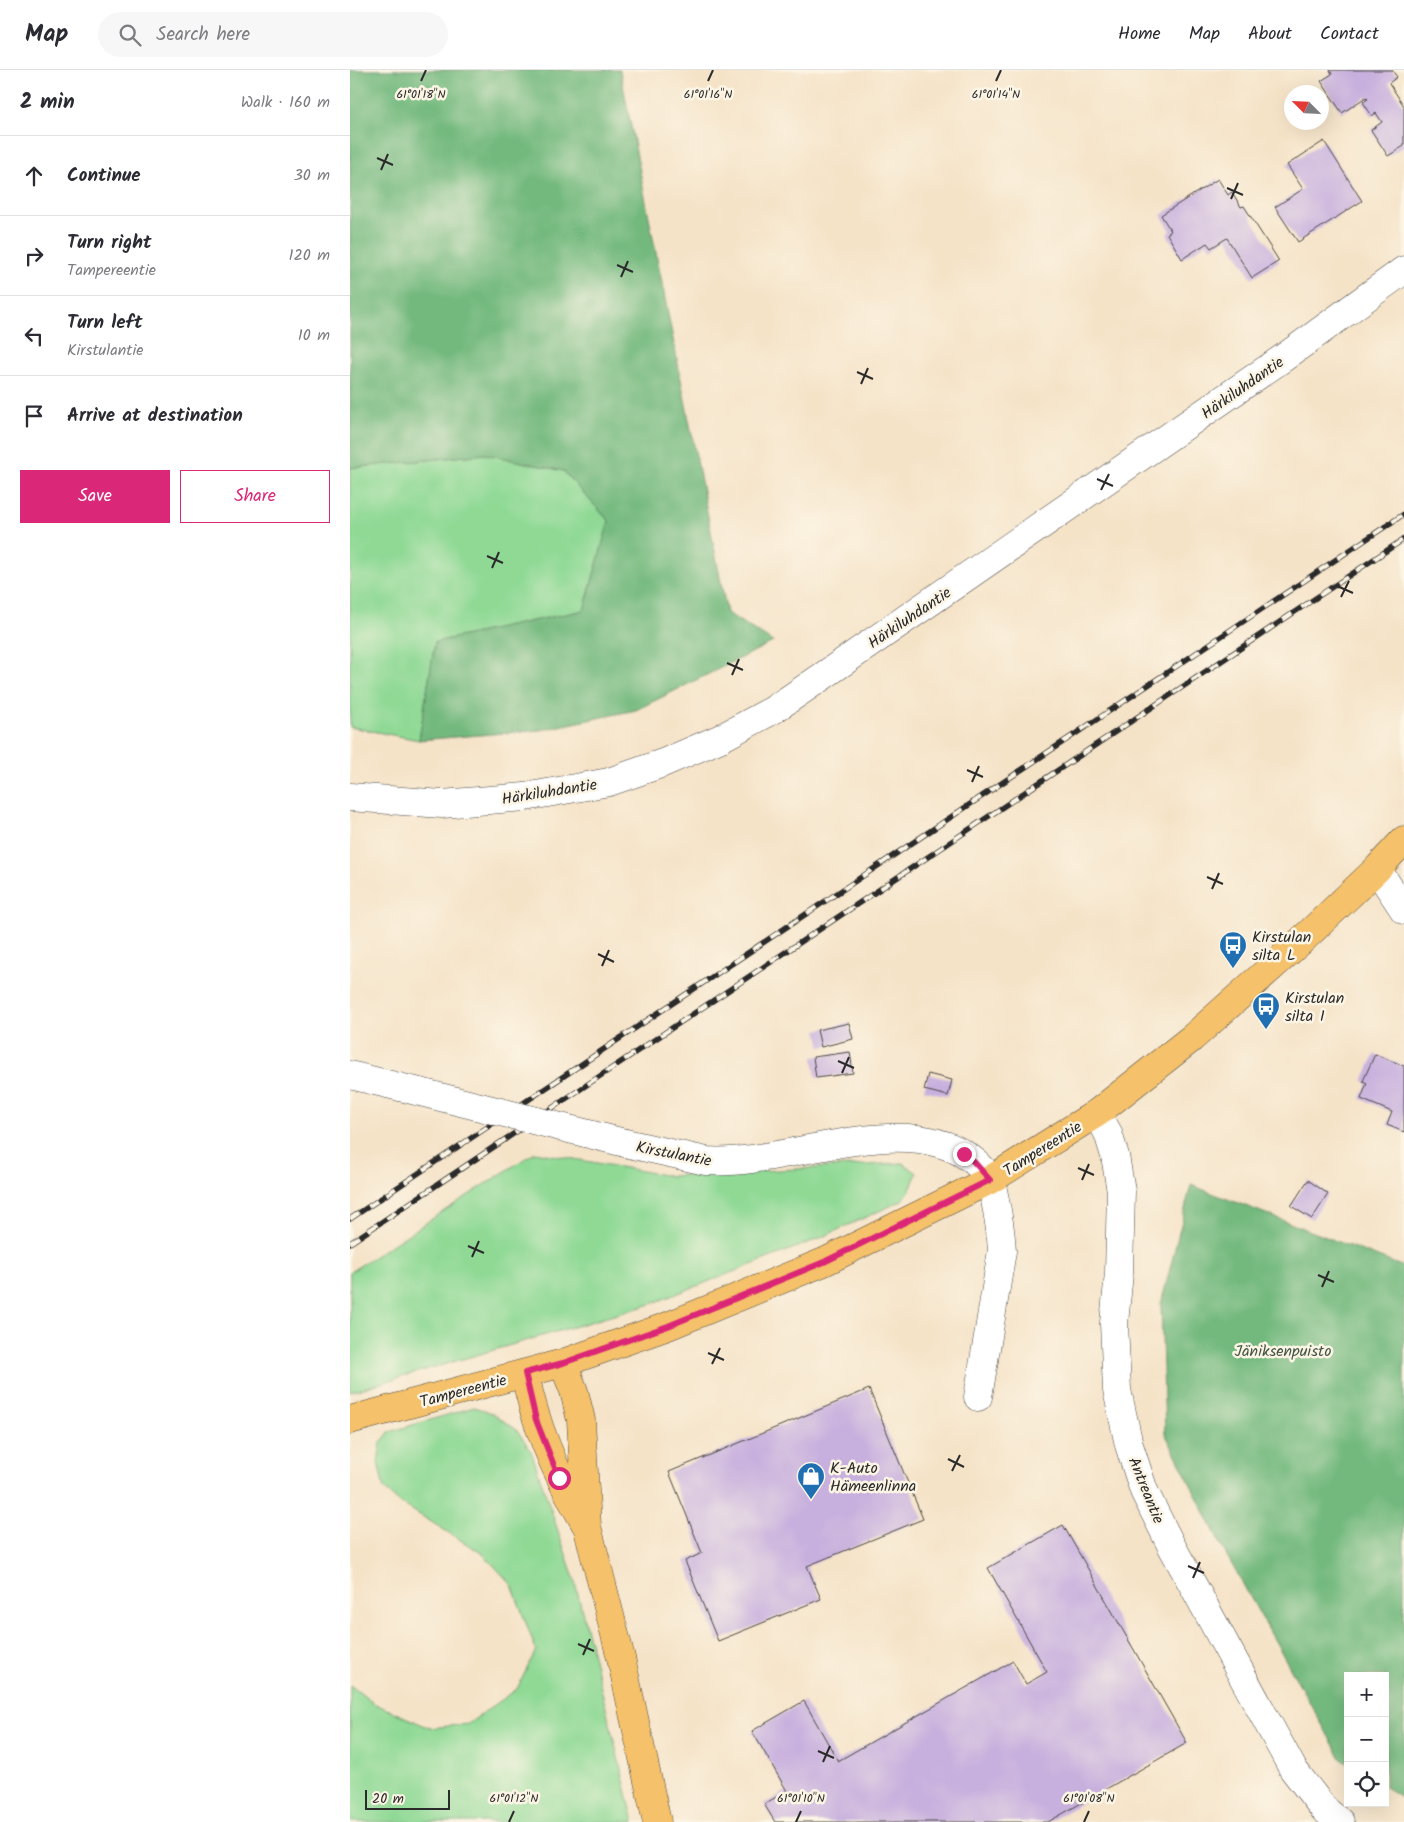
<!DOCTYPE html>
<meta charset="utf-8">
<style>
:root{--surface:#fff;--page:#f7f7f7;--text:#2b2b33;--muted:#7c7c81;--line:#e1e1e2;--accent:#db2777}
body{margin:0;font-family:Kalam,sans-serif;background:var(--page);color:var(--text)}
.controls{position:absolute;right:15px;bottom:15px;display:grid;overflow:hidden;border-radius:0px;box-shadow:0 5px 20px #0002}
.controls button{width:45px;height:45px;display:grid;place-items:center;padding:0;border:0;border-bottom:1px solid var(--line);background:var(--surface);color:var(--text);font:25px sans-serif}
.compass{position:absolute;left:934px;top:15px;width:45px;height:45px;border-radius:50%;background:var(--surface);box-shadow:0 5px 20px #0002;rotate:294deg}
.scale{position:absolute;left:15px;bottom:12px;width:85px;box-sizing:border-box;padding-left:5px;border:2px solid #2b2b2b;border-top:0;font-size:14px;line-height:18px;white-space:nowrap;color:#2b2b2b;-webkit-text-stroke:4px #fcf5e5;paint-order:stroke}
.stop{position:absolute;width:15px;height:15px;margin:-11px;border:4px solid #db2777;border-radius:50%;background:#fff}
.stop.end{background:#db2777;border-color:#fff;box-shadow:0 1px 5px #0008}
.list{margin:0;padding:0;list-style:none}
h2{display:flex;justify-content:space-between;align-items:center;height:65px;margin:0;padding:0 20px;font-size:21px}
h2 small{font-size:16px;font-weight:400;color:var(--muted)}
.list li{display:grid;grid-template-columns:32px 1fr auto;gap:15px;align-items:center;box-sizing:border-box;height:80px;padding:0 20px;border-top:1px solid var(--line)}
.list b{display:block;font-size:19px;white-space:nowrap}
.list p{margin:0;font-size:16px;white-space:nowrap;color:var(--muted)}
.list em{font-size:16px;font-style:normal;color:var(--muted)}
.actions{display:flex;gap:10px;padding:15px 20px}
.actions a{flex:1;padding:11px 0;border:1px solid var(--accent);border-radius:0px;text-align:center;font-size:18px;color:var(--accent)}
.actions .main{background:var(--accent);color:#fff}
.icon{flex:none;width:28px;height:28px;fill:none;stroke:currentColor;stroke-width:2;stroke-linecap:round;stroke-linejoin:round}
.map{position:relative;flex:none;width:1054px;height:1752px;overflow:hidden}
header{display:flex;align-items:center;gap:30px;box-sizing:border-box;height:70px;padding:0 25px;background:var(--surface);border-bottom:1px solid var(--line)}
header strong{font-size:24px}
nav{display:flex;gap:28px;margin-inline-start:auto;font-size:18px}
.search{width:350px;height:45px;background:var(--page);display:flex;align-items:center;gap:12px;box-sizing:border-box;padding:0 18px;border-radius:28px;color:var(--muted);font-size:19px}
main{display:flex}
aside{flex:1;background:var(--surface)}
.map>svg:first-child{display:block}
.green{fill:#8fd995;stroke:#5d8260}
.forest{fill:#73b97e;stroke:#4f7254}
.building{fill:#c8b0de}
.lines{fill:none;stroke-linecap:round;stroke-linejoin:round}
.minor-casing{stroke:#494743;stroke-width:29}
.major-casing{stroke:#494743;stroke-width:29}
.minor{stroke:#fff;stroke-width:28}
.major{stroke:#f5c16b;stroke-width:28}
.rail-casing{stroke:#2b2b2b;stroke-width:5.5}
.rail{stroke:#fcf5e5;stroke-width:4;stroke-dasharray:11;stroke-linecap:butt}
.minor-bridge-casing{stroke:#494743;stroke-width:29;stroke-linecap:butt}
.minor-bridge{stroke:#fff;stroke-width:28}
.route{stroke:#db2777;stroke-width:6}
.ticks{fill:none;stroke:#2b2b2b;stroke-width:2}
.labels{text-anchor:middle;stroke-width:5;stroke-linejoin:round;paint-order:stroke}
.street-label{font-size:16px;fill:#2b2b2b;stroke:#fcf5e5}
.poi-label{font-size:16px;fill:#2b2b2b;stroke:#fcf5e5;text-anchor:start}
.park-label{font-size:16px;fill:#445646;stroke:#fcf5e5}
.ticks-label{font-size:12px;text-anchor:middle;fill:#2b2b2b;stroke:#fcf5e5;stroke-width:5;stroke-linejoin:round;paint-order:stroke}
</style>
<header>
<strong>Map</strong>
<div class="search"><svg class="icon" aria-label="search" viewBox="0 0 24 24"><circle cx="10" cy="10" r="6"/><path d="M15 15l6 6"/></svg>Search here</div>
<nav><a>Home</a><a>Map</a><a>About</a><a>Contact</a></nav>
</header>
<main>
<aside>
<h2>2 min<small>Walk · 160 m</small></h2>
<ul class="list">
<li><svg class="icon" aria-label="ahead" viewBox="0 0 24 24"><path d="M12 20V5M6 11l6-6 6 6"/></svg><div><b>Continue</b></div><em>30 m</em></li>
<li><svg class="icon" aria-label="right" viewBox="0 0 24 24"><path d="M7 20v-9h11M14 6l5 5-5 5"/></svg><div><b>Turn right</b><p>Tampereentie</p></div><em>120 m</em></li>
<li><svg class="icon" aria-label="left" viewBox="0 0 24 24"><path d="M17 20v-9H6M10 6l-5 5 5 5"/></svg><div><b>Turn left</b><p>Kirstulantie</p></div><em>10 m</em></li>
<li><svg class="icon" aria-label="arrive" viewBox="0 0 24 24"><path d="M6 21V4h12l-3 4 3 4H6"/></svg><div><b>Arrive at destination</b></div></li>
</ul>
<div class="actions"><a class="main">Save</a><a>Share</a></div>
</aside>
<div class="map">
<svg width="1054" height="1752" viewBox="0 0 1054 1752">
<rect width="100%" height="100%" fill="#fcf5e5"/>
<filter id="ink" filterUnits="userSpaceOnUse"><feTurbulence type="fractalNoise" baseFrequency=".02" numOctaves="2"/><feDisplacementMap in="SourceGraphic" scale="10" xChannelSelector="R" yChannelSelector="G"/><feConvolveMatrix kernelMatrix="1 2 1 2 8 2 1 2 1" color-interpolation-filters="sRGB"/></filter>
<filter id="wash" filterUnits="userSpaceOnUse"><feTurbulence type="fractalNoise" baseFrequency=".0096" numOctaves="4" result="noise"/><feDisplacementMap in="SourceGraphic" scale="20" xChannelSelector="R" yChannelSelector="G"/><feGaussianBlur stdDeviation="1.12" result="paint"/><feColorMatrix in="noise" values="0 0 0 0 0 0 0 0 0 0 0 0 0 0 0 0 0 1.4 0 .05"/><feComposite in="paint" operator="in"/></filter>
<g filter="url(#wash)">
<rect width="100%" height="100%" fill="#f5e3c8"/>
<!-- green -->
<path class="green" d="M135,384L213,401L259,451L234,540L85,572L69,670L0,657V398Z
M185,1082L320,1106L553,1093L567,1103L559,1122L551,1131L468,1169L298,1235L0,1322V1202Z
M124,1337L142,1343L167,1360L181,1381L224,1508L284,1752H0V1615L23,1633L80,1658L118,1654L167,1619L186,1580L162,1515L133,1484L49,1432L34,1419L28,1392L31,1373L39,1362Z"/>
<!-- forest -->
<path class="forest" d="M0,0H270L377,543L423,572L286,640L191,660L69,670L85,572L234,540L259,451L213,401L135,384L0,398Z
M841,1115L1054,1197V1729L1035,1717V1606H998V1694L992,1690L872,1477L815,1363L811,1234Z"/>
<g id="blocks">
<!-- building -->
<path class="building" d="M980,0H1042L1047,7L1039,13L1054,36V76L1038,86L1021,60L1032,52L1026,43L1022,46L1013,32L1018,29L1016,27L992,43L971,11L982,4Z
M974,71L1012,131L948,172L925,137L953,119L937,95Z
M868,109L878,125L882,122L891,137L894,136L929,191L902,208L877,168L861,178L857,173L832,189L817,164L821,161L811,145Z
M499,953L503,969L471,977L467,960Z
M500,982L503,1003L466,1008L463,987Z
M1025,984L1054,996V1062L1037,1055L1042,1042L1011,1029L1017,1013L1013,1011Z
M578,1004L602,1010L598,1026L574,1020Z
M958,1110L978,1124L962,1149L941,1136Z
M519,1319L573,1449L457,1496L471,1529L368,1571L335,1491L352,1483L319,1402Z
M713,1455L837,1673L698,1752H425L414,1734L437,1721L402,1661L454,1631L488,1691L663,1591L676,1614L697,1602L638,1498Z"/>
</g>
</g>
<g filter="url(#ink)">
<use href="#blocks" fill-opacity="0" stroke="#494743" stroke-width="1"/>
<g class="lines">
<!-- minor casing -->
<g class="minor-casing">
<path id="minor" d="M0,727L92,734L175,727L259,712L313,693L371,668L423,640L473,606L936,286L1054,200
M1027,799L1054,840
M0,1005L70,1022
M747,1043L758,1063L765,1086L771,1121L769,1203L764,1253L767,1320L779,1375L794,1421L820,1473L943,1699L974,1739L990,1752
M275,1073L356,1091C435,1097 551,1038 620,1088C627,1093 636,1102 640,1110C642,1115 643,1120 644,1125C648,1144 651,1162 652,1181L628,1327"/>
</g>
<!-- major casing -->
<g class="major-casing">
<path id="major" d="M213,1293L224,1321L231,1350L237,1456L271,1588L307,1752
M175,1303C185,1358 207,1406 235,1453
M0,1350L213,1293L318,1256L474,1192L640,1110L747,1043L842,968L950,872L1027,799L1054,770"/>
</g>
<!-- minor -->
<use href="#minor" class="minor"/>
<!-- major -->
<use href="#major" class="major"/>
<!-- rail casing -->
<g class="rail-casing">
<path id="rail" d="M0,1149L1054,444
M0,1173L1054,469"/>
</g>
<!-- rail -->
<use href="#rail" class="rail"/>
<!-- minor-bridge casing -->
<g class="minor-bridge-casing">
<path id="minor-bridge" d="M70,1022L275,1073"/>
</g>
<!-- minor-bridge -->
<use href="#minor-bridge" class="minor-bridge"/>
</g>
</g>
<g class="lines" filter="url(#ink)">
<!-- route -->
<path class="route" d="M209,1408L186,1350L175,1303L213,1293L318,1256L474,1192L640,1110L624,1092L614,1084"/>
</g>
<!-- ticks -->
<path class="ticks" d="M71,11L76,0M358,11L363,0M646,11L651,0M27,88L43,95M31,100L38,84M877,118L893,125M881,129L888,113M267,195L283,202M271,207L278,191M507,302L523,309M511,314L518,298M747,409L763,416M751,420L759,404M137,486L153,493M142,498L149,482M987,516L1003,523M991,527L999,511M377,593L393,600M382,605L389,589M617,700L633,707M622,712L629,696M857,807L873,814M862,819L869,803M248,884L264,892M252,896L259,880M488,991L504,998M492,1003L499,987M728,1098L744,1105M732,1110L739,1094M118,1176L134,1183M122,1187L129,1171M968,1205L984,1212M972,1217L979,1201M358,1283L374,1290M362,1294L370,1278M598,1389L614,1397M602,1401L610,1385M838,1496L854,1503M843,1508L850,1492M228,1574L244,1581M233,1585L240,1569M468,1681L484,1688M473,1692L480,1676M159,1752L164,1741M446,1752L451,1741M734,1752L739,1741"/>
<!-- icons -->
<defs>
<g id="bus-pin" transform="scale(1.4375)"><path d="M0 17L-7.5 6A9.5 9.5 0 1 1 7.5 6Z" fill="#1f6fb2" stroke="#fcf5e5"/><path d="M-5-6H5V4H4V6H2V4H-2V6H-4V4H-5ZM-3.5-4V0h7V-4ZM-3.5 1.2v1.5H-2V1.2ZM2 1.2v1.5H3.5V1.2Z" fill="#fff"/></g>
<g id="shop-pin" transform="scale(1.4375)"><path d="M0 17L-7.5 6A9.5 9.5 0 1 1 7.5 6Z" fill="#1f6fb2" stroke="#fcf5e5"/><path d="M-5-2.5h2.3a2.7 3.5 0 0 1 5.4 0H5L5.5 6h-11ZM-1.5-2.5h3a1.5 2.3 0 0 0-3 0Z" fill="#fff"/></g>
</defs>
<g fill-rule="evenodd">
<use href="#bus-pin" x="883" y="875"/>
<use href="#bus-pin" x="916" y="936"/>
<use href="#shop-pin" x="461" y="1406"/>
</g>
<g class="labels">
<!-- street labels -->
<g class="street-label">
<text transform="translate(892 317) rotate(-35)" y="6">Härkiluhdantie</text>
<text transform="translate(559 547) rotate(-34)" y="6">Härkiluhdantie</text>
<text transform="translate(199 721) rotate(-9)" y="6">Härkiluhdantie</text>
<text transform="translate(692 1078) rotate(-32)" y="6">Tampereentie</text>
<text transform="translate(324 1083) rotate(11)" y="6">Kirstulantie</text>
<text transform="translate(113 1320) rotate(-15)" y="6">Tampereentie</text>
<text transform="translate(797 1420) rotate(68)" y="6">Antreantie</text>
</g>
<!-- poi labels -->
<g class="poi-label">
<text x="902" y="872">Kirstulan<tspan x="902" dy="18">silta L</tspan></text>
<text x="935" y="933">Kirstulan<tspan x="935" dy="18">silta I</tspan></text>
<text x="480" y="1403">K-Auto<tspan x="480" dy="18">Hämeenlinna</tspan></text>
</g>
<!-- park labels -->
<g class="park-label">
<text x="933" y="1286">Jäniksenpuisto</text>
</g>
</g>
<g class="ticks-label">
<text x="71" y="28">61°01'18"N</text>
<text x="358" y="28">61°01'16"N</text>
<text x="646" y="28">61°01'14"N</text>
<text x="164" y="1732">61°01'12"N</text>
<text x="451" y="1732">61°01'10"N</text>
<text x="739" y="1732">61°01'08"N</text>
</g>
</svg>
<div class="controls">
<button>+</button>
<button>−</button>
<button><svg class="icon" aria-label="locate" viewBox="0 0 24 24"><circle cx="12" cy="12" r="6"/><path d="M12 2v4M12 18v4M2 12h4M18 12h4"/></svg></button>
</div>
<svg class="compass" viewBox="-18 -18 36 36"><path d="M0-13l5 13h-10z" fill="#e53935"/><path d="M0 13l5-13h-10z" fill="#7c7c81"/></svg>
<div class="scale">20 m</div>
<div class="stop" style="left:209px;top:1408px"></div>
<div class="stop end" style="left:614px;top:1084px"></div>
</div>
</main>
